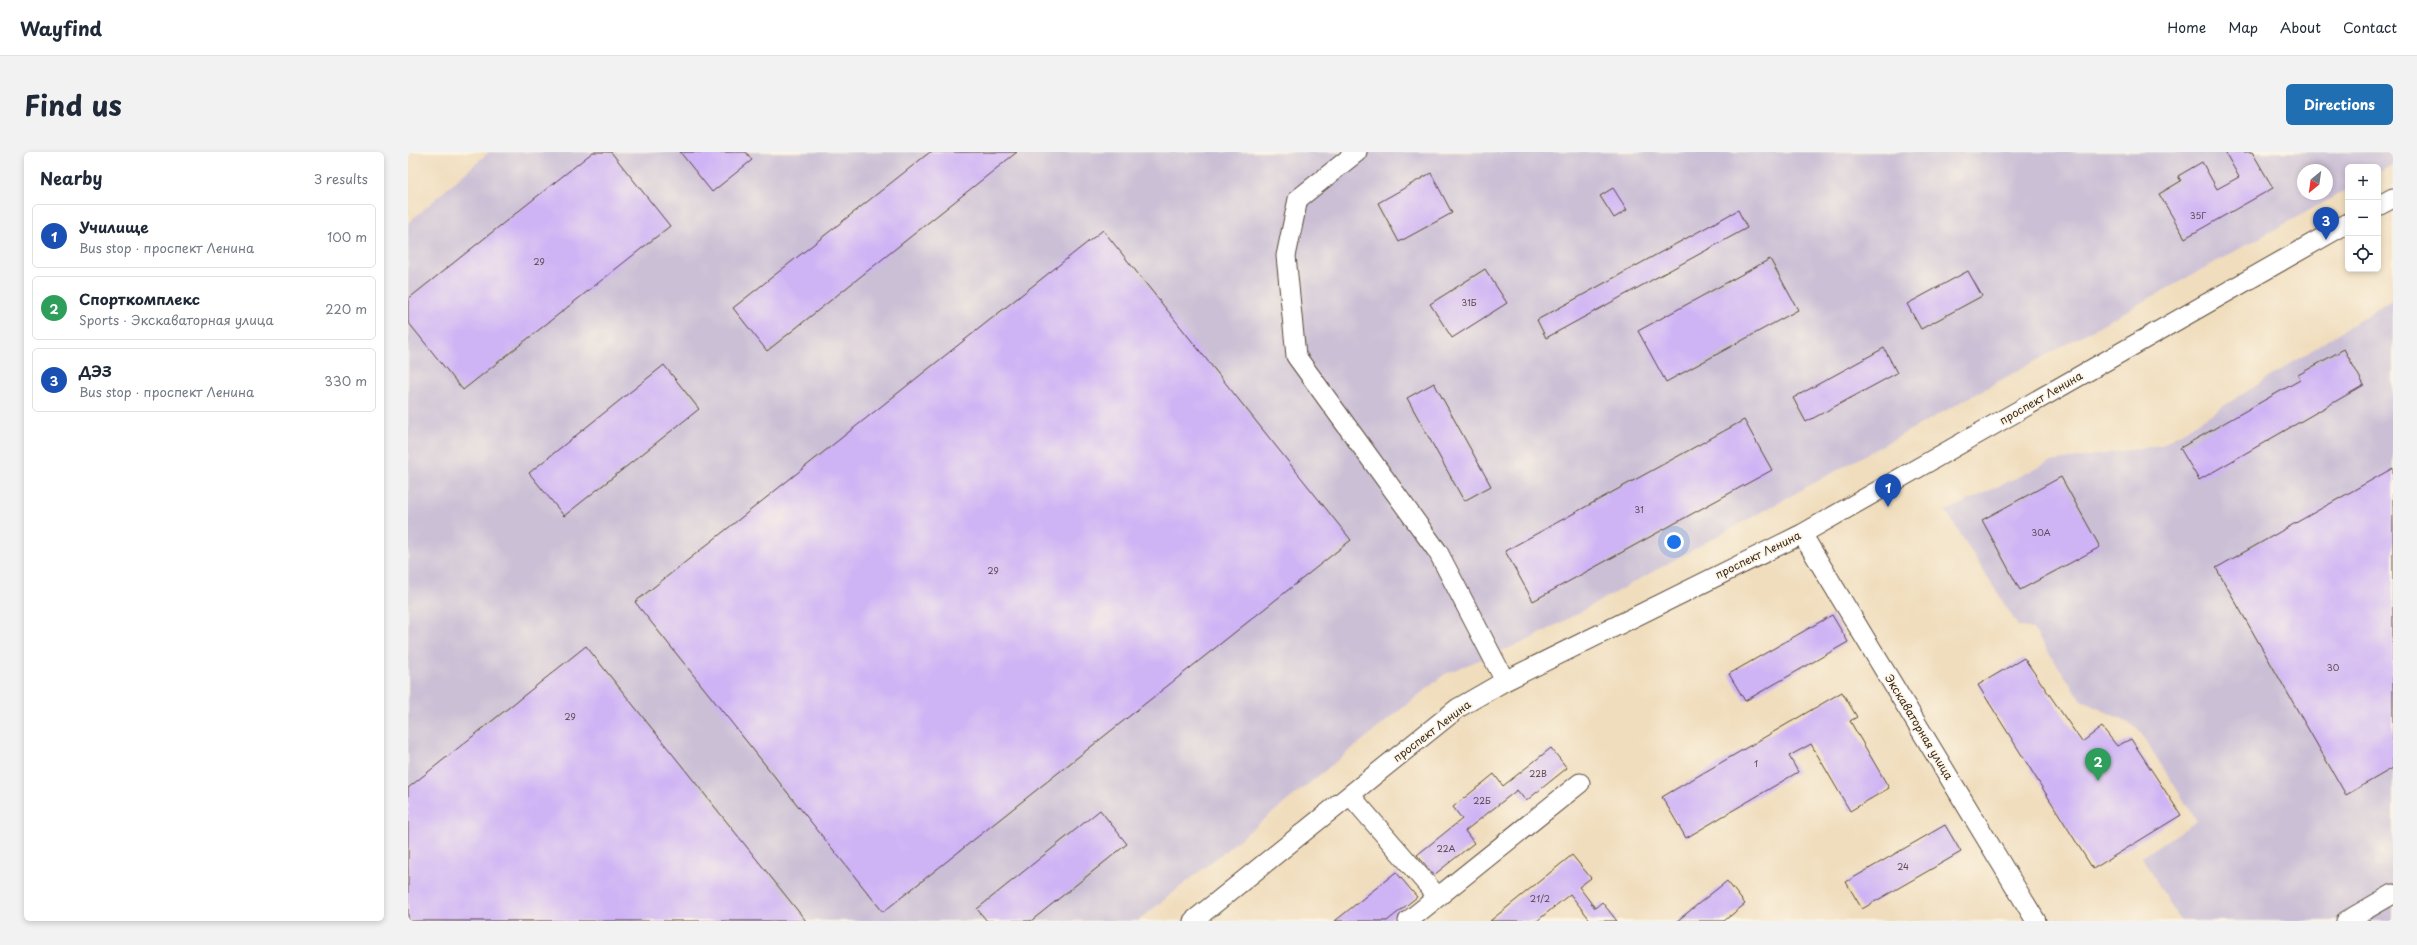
<!DOCTYPE html>
<meta charset="utf-8">
<style>
:root{--surface:#fff;--page:#f2f2f3;--text:#1f2937;--muted:#747a83;--line:#e0e1e3;--accent:#1f6fb2}
body{margin:0;font-family:"Playpen Sans",sans-serif;background:var(--page);color:var(--text)}
.controls{position:absolute;right:12px;top:12px;display:grid;overflow:hidden;border-radius:6px;box-shadow:0 2px 6px #0003}
.controls button{width:36px;height:36px;display:grid;place-items:center;padding:0;border:0;border-bottom:1px solid var(--line);background:var(--surface);color:var(--text);font:20px sans-serif}
.compass{position:absolute;left:1889px;top:12px;width:36px;height:36px;border-radius:50%;background:var(--surface);box-shadow:0 2px 6px #0003;rotate:209deg}
.you{position:absolute;left:1266px;top:390px;width:14px;height:14px;margin:-10px;border:3px solid #fff;border-radius:50%;background:#1a73e8;box-shadow:0 0 0 6px #1a73e833}
.badge{display:grid;place-items:center;width:26px;height:26px;border-radius:50%;background:var(--accent);color:#fff;font-size:13px;font-weight:700}
.pin{position:absolute;translate:-50% -33px;filter:drop-shadow(0 1px 2px #0008)}
.pin::after{content:'';position:absolute;top:21px;width:14px;height:12px;background:inherit;clip-path:polygon(0 0,100% 0,50% 100%)}
.list{margin:0;padding:0;list-style:none}
h2{display:flex;justify-content:space-between;align-items:center;height:52px;margin:0;padding:0 16px;font-size:17px}
h2 small{font-size:13px;font-weight:400;color:var(--muted)}
.list li{display:grid;grid-template-columns:26px 1fr auto;gap:12px;align-items:center;box-sizing:border-box;height:64px;margin:0 8px 8px;padding:0 8px;border:1px solid var(--line);border-radius:6px}
.list b{display:block;font-size:15px;white-space:nowrap}
.list p{margin:0;font-size:13px;white-space:nowrap;color:var(--muted)}
.list em{font-size:13px;font-style:normal;color:var(--muted)}
.icon{flex:none;width:22px;height:22px;fill:none;stroke:currentColor;stroke-width:2;stroke-linecap:round;stroke-linejoin:round}
.map{position:relative;flex:none;width:1985px;height:769px;overflow:hidden;border-radius:6px}
header{display:flex;align-items:center;gap:24px;box-sizing:border-box;height:56px;padding:0 20px;background:var(--surface);border-bottom:1px solid var(--line)}
header strong{font-size:19px}
nav{display:flex;gap:22px;margin-inline-start:auto;font-size:14px}
.intro{display:flex;align-items:center;justify-content:space-between;box-sizing:border-box;height:96px;padding:0 24px}
h1{margin:0;font-size:28px}
.button{padding:10px 18px;border-radius:6px;background:var(--accent);color:#fff;font-size:14px;font-weight:700}
main{display:flex;gap:24px;padding:0 24px}
aside{flex:1;background:var(--surface);border-radius:6px;box-shadow:0 2px 6px #0003}
.map>svg:first-child{display:block}
.industrial{fill:#cbbfd5;fill-rule:evenodd}
.building{fill:#ceb3f5}
.lines{fill:none;stroke-linecap:round;stroke-linejoin:round}
.minor-casing{stroke:#564536;stroke-width:21}
.minor{stroke:#fff;stroke-width:19}
.labels{text-anchor:middle;stroke-width:3.5;stroke-linejoin:round;paint-order:stroke}
.number-label{font-size:9px;fill:#604c54}
.street-label{font-size:11px;fill:#3b2a1e;stroke:#fcf5e5}
</style>
<header>
<strong>Wayfind</strong>
<nav><a>Home</a><a>Map</a><a>About</a><a>Contact</a></nav>
</header>
<div class="intro"><h1>Find us</h1><a class="button">Directions</a></div>
<main>
<aside>
<h2>Nearby<small>3 results</small></h2>
<ul class="list">
<li><span class="badge" style="background:#1a4fb4">1</span><div><b>Училище</b><p>Bus stop · проспект Ленина</p></div><em>100 m</em></li>
<li><span class="badge" style="background:#2e9e5b">2</span><div><b>Спорткомплекс</b><p>Sports · Экскаваторная улица</p></div><em>220 m</em></li>
<li><span class="badge" style="background:#1a4fb4">3</span><div><b>ДЭЗ</b><p>Bus stop · проспект Ленина</p></div><em>330 m</em></li>
</ul>
</aside>
<div class="map">
<svg width="1985" height="769" viewBox="0 0 1985 769">
<rect width="100%" height="100%" fill="#fcf5e5"/>
<filter id="ink" filterUnits="userSpaceOnUse"><feTurbulence type="fractalNoise" baseFrequency=".025" numOctaves="2"/><feDisplacementMap in="SourceGraphic" scale="8" xChannelSelector="R" yChannelSelector="G"/><feConvolveMatrix kernelMatrix="1 2 1 2 8 2 1 2 1" color-interpolation-filters="sRGB"/></filter>
<filter id="wash" filterUnits="userSpaceOnUse"><feTurbulence type="fractalNoise" baseFrequency=".012" numOctaves="4" result="noise"/><feDisplacementMap in="SourceGraphic" scale="16" xChannelSelector="R" yChannelSelector="G"/><feGaussianBlur stdDeviation="0.9" result="paint"/><feColorMatrix in="noise" values="0 0 0 0 0 0 0 0 0 0 0 0 0 0 0 0 0 1.4 0 .05"/><feComposite in="paint" operator="in"/></filter>
<g filter="url(#wash)">
<rect width="100%" height="100%" fill="#f0ddbd"/>
<!-- industrial -->
<path class="industrial" d="M81,0H1985V12L1970,21V15H1940V37L1121,488L1037,522L730,769H0V71ZM1895,18H1919V42H1895Z
M1985,147V769H1772L1734,705L1789,669L1729,575L1673,548L1625,477L1610,474L1538,359L1642,310L1754,293Z"/>
<g id="blocks">
<!-- building -->
<path class="building" d="M185,0H203L262,74L55,238L0,170V147Z
M272,0H338L344,8L304,40Z
M522,0H609L359,199L325,156Z
M1817,0H1844L1865,36L1777,86L1751,42L1773,29L1770,24L1794,10L1809,37L1831,25Z
M1023,21L1044,61L991,90L970,51Z
M1205,36L1219,58L1206,66L1192,44Z
M1330,58L1339,76L1138,186L1129,168Z
M695,78L943,388L475,760L227,450Z
M1362,107L1390,158L1258,230L1230,179Z
M1077,117L1099,151L1044,186L1022,152Z
M1560,119L1574,144L1513,177L1499,152Z
M1476,196L1489,221L1398,270L1385,246Z
M1936,197L1956,233L1791,328L1772,296L1892,228L1890,223Z
M256,213L291,257L156,364L121,321Z
M1026,231L1083,334L1056,349L999,246Z
M1336,268L1364,318L1125,449L1097,399Z
M1985,316V616L1938,643L1808,416Z
M1653,325L1692,395L1612,438L1574,368Z
M1424,463L1440,490L1337,549L1321,522Z
M178,494L398,769H0V636Z
M1616,506L1674,590L1694,575L1709,594L1723,587L1773,663L1685,717L1570,533Z
M1434,540L1449,565L1442,569L1481,636L1442,659L1403,592L1381,604L1390,620L1278,686L1254,645Z
M1143,596L1159,616L1118,649L1109,638L1057,679L1066,691L1026,723L1009,703L1054,667L1045,655L1086,622L1095,634Z
M692,658L719,692L623,769H579L569,757Z
M1537,673L1553,700L1454,757L1438,730Z
M1164,703L1183,726L1171,735L1187,756L1194,750L1209,769H1183L1162,742L1129,769H1082Z
M988,720L1009,745L979,769H927Z
M1319,729L1337,752L1316,769H1269Z"/>
</g>
</g>
<g filter="url(#ink)">
<use href="#blocks" fill-opacity="0" stroke="#564536" stroke-width="1"/>
<g class="lines">
<!-- minor casing -->
<g class="minor-casing">
<path id="minor" d="M949,0L890,47L878,104L888,204L1030,400L1097,529
M1970,54L1985,46
M1394,382L1628,769
M942,643L1030,745
M785,769L1050,556L1097,529L1394,382L1940,71
M1000,769L1172,631
M1938,769L1985,742"/>
</g>
<!-- minor -->
<use href="#minor" class="minor"/>
</g>
</g>
<g class="labels">
<!-- number labels -->
<g class="number-label">
<text x="1790" y="67">35Г</text>
<text x="131" y="113">29</text>
<text x="1061" y="154">31Б</text>
<text x="1231" y="361">31</text>
<text x="1633" y="384">30А</text>
<text x="585" y="422">29</text>
<text x="1925" y="519">30</text>
<text x="162" y="568">29</text>
<text x="1348" y="615">1</text>
<text x="1130" y="625">22В</text>
<text x="1074" y="652">22Б</text>
<text x="1038" y="700">22А</text>
<text x="1495" y="718">24</text>
<text x="1132" y="750">21/2</text>
</g>
<!-- street labels -->
<g class="street-label">
<text transform="translate(1633 246) rotate(-30)" y="4">проспект Ленина</text>
<text transform="translate(1350 403) rotate(-26)" y="4">проспект Ленина</text>
<text transform="translate(1511 575) rotate(59)" y="4">Экскаваторная улица</text>
<text transform="translate(1024 579) rotate(-37)" y="4">проспект Ленина</text>
</g>
</g>
</svg>
<div class="controls">
<button>+</button>
<button>−</button>
<button><svg class="icon" aria-label="locate" viewBox="0 0 24 24"><circle cx="12" cy="12" r="6"/><path d="M12 2v4M12 18v4M2 12h4M18 12h4"/></svg></button>
</div>
<svg class="compass" viewBox="-18 -18 36 36"><path d="M0-13l5 13h-10z" fill="#e53935"/><path d="M0 13l5-13h-10z" fill="#747a83"/></svg>
<div class="you"></div>
<div class="pin badge" style="left:1480px;top:355px;background:#1a4fb4">1</div>
<div class="pin badge" style="left:1690px;top:629px;background:#2e9e5b">2</div>
<div class="pin badge" style="left:1918px;top:88px;background:#1a4fb4">3</div>
</div>
</main>
